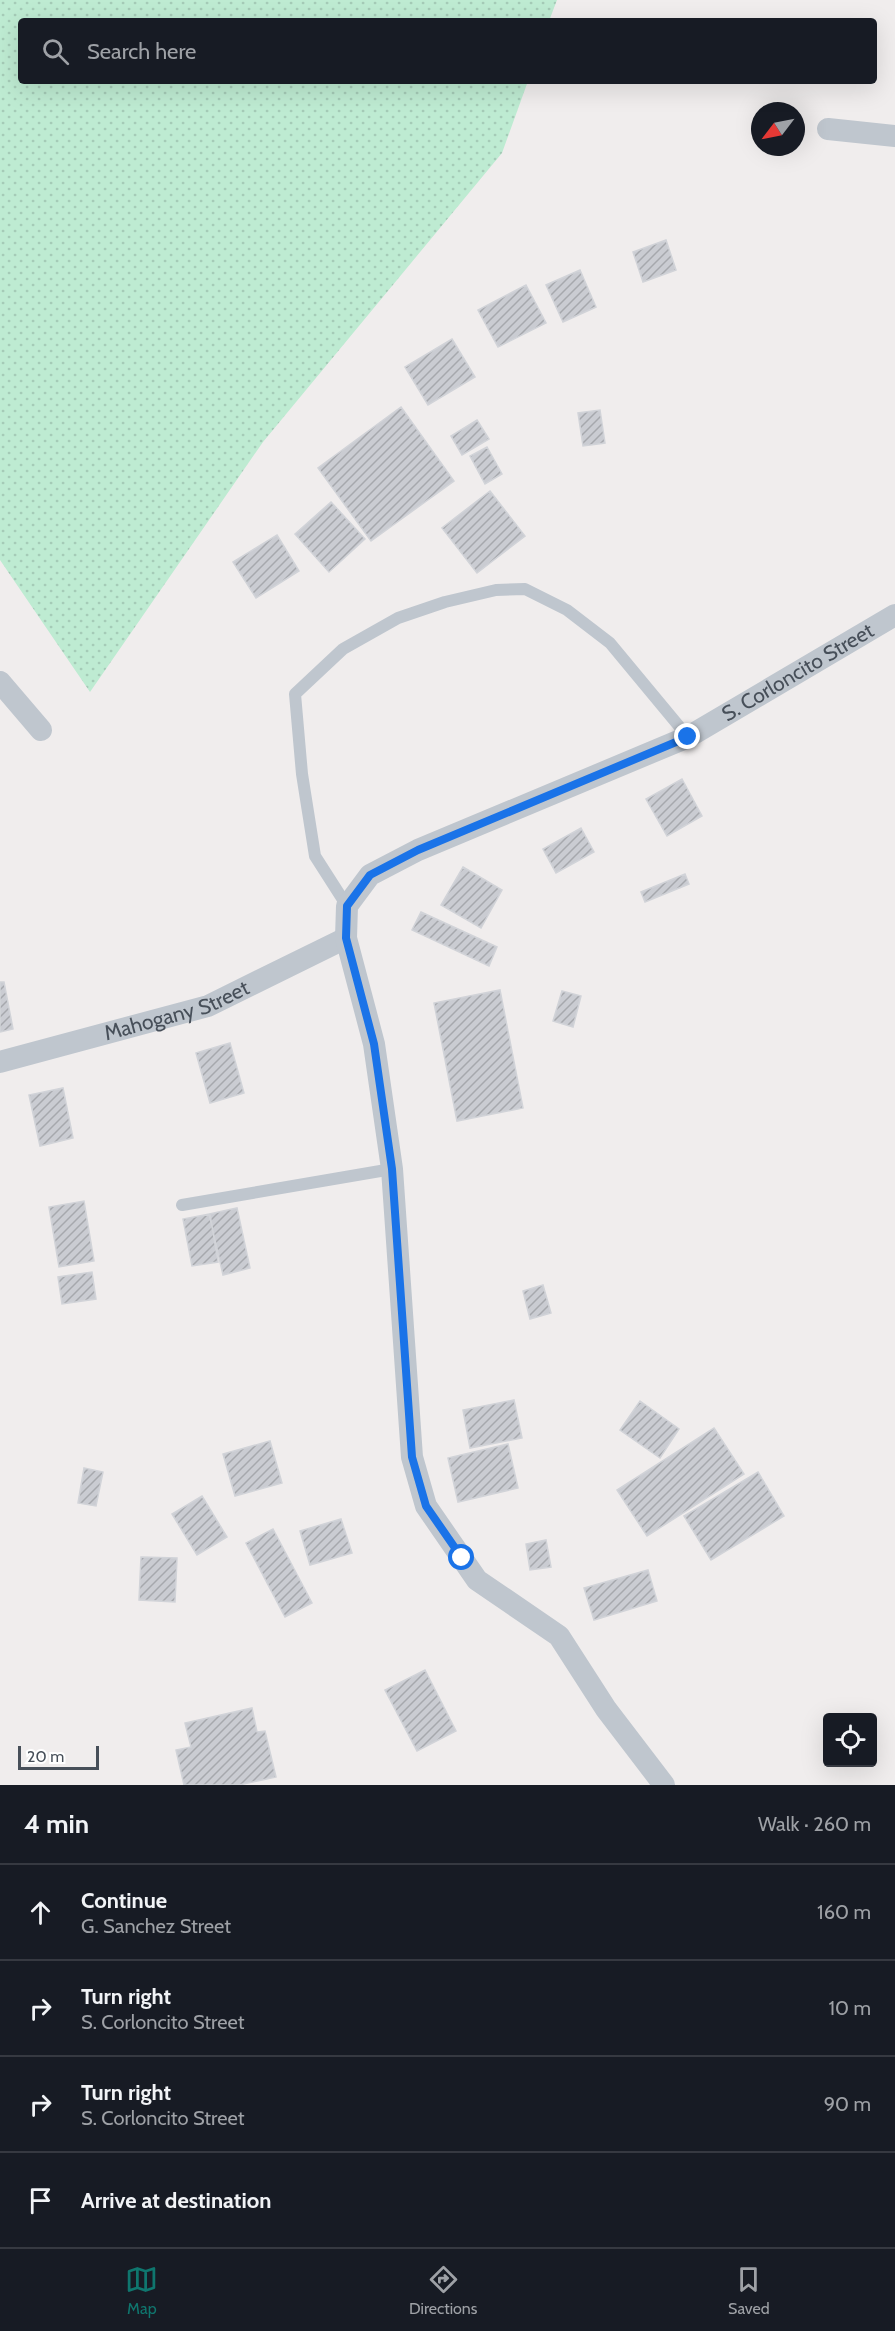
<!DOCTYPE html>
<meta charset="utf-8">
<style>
:root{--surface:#171b24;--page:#242831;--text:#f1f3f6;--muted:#9ea1a6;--line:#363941;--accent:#0f766e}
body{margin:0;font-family:Cabin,sans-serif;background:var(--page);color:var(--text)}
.controls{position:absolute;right:18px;bottom:18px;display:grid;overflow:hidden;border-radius:6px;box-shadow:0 6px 24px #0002}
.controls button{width:54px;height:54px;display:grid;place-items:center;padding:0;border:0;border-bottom:2px solid var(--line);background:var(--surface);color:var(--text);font:30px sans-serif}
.compass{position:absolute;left:751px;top:102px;width:54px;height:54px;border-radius:50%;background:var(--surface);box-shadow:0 6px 24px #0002;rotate:238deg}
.scale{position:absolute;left:18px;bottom:15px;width:81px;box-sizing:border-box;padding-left:6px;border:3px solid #474f59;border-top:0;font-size:16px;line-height:21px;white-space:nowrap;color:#474f59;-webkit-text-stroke:4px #fff;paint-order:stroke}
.stop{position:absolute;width:18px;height:18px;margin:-14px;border:4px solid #1a73e8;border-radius:50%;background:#fff}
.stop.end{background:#1a73e8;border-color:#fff;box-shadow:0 2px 6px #0008}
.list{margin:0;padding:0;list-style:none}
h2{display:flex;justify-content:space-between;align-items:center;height:78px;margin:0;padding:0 24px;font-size:26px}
h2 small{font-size:20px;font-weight:400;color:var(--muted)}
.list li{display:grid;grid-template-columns:39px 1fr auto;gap:18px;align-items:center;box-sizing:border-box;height:96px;padding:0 24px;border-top:2px solid var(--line)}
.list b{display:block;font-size:22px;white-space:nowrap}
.list p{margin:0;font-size:20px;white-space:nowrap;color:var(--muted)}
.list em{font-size:20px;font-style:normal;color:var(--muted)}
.icon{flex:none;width:33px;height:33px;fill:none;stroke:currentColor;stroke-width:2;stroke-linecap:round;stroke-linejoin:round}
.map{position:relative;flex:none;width:895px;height:1785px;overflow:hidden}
.search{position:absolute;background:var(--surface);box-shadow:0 6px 24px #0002;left:18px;right:18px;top:18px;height:66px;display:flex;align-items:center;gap:15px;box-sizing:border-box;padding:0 21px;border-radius:6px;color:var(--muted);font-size:22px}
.sheet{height:462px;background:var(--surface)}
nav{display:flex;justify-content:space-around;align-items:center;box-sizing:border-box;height:84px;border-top:2px solid var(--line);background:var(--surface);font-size:16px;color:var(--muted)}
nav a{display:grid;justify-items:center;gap:3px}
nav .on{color:var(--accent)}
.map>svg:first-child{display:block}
.grass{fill:url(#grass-dots)}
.building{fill:url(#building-hatch);stroke:#d1d3d8;stroke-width:1.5}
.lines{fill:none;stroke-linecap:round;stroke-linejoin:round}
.service{stroke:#bfc6ce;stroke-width:12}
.minor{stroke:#bfc6ce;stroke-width:22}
.route{stroke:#1a73e8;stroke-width:8}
.labels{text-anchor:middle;stroke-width:4.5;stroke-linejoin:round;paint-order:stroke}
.street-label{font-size:21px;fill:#474f59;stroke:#fff}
</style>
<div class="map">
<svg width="895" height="1785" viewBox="0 0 895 1785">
<defs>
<pattern id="grass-dots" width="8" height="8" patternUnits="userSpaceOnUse" patternTransform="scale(1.5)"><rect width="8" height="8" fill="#beebd2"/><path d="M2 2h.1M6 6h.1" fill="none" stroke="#a5cbb7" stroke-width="1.8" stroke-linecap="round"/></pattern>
<pattern id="building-hatch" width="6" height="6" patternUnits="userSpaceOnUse" patternTransform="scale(1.5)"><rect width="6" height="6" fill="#caccd2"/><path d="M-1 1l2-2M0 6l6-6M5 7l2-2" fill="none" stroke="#a6a8ad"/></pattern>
</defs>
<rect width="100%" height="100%" fill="#f0eded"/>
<!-- grass -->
<path class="grass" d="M0,0H557L549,21H21V81H528L502,153L263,442L90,692L0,560Z"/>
<!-- building -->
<path class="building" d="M666,240L676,270L643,282L633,252Z
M580,270L596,307L563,322L546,285Z
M526,285L546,323L498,347L478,310Z
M452,339L475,377L428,405L405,367Z
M401,407L454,481L371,541L318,468Z
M600,410L605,443L583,446L578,413Z
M477,420L489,439L462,455L451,436Z
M487,447L502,474L485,484L470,456Z
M490,491L525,536L477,573L442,528Z
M331,502L365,539L329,572L295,534Z
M277,535L299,571L256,598L233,562Z
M682,779L702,816L667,836L646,799Z
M581,828L594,852L556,873L543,849Z
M463,867L502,890L481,928L441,905Z
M685,874L689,884L645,902L641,892Z
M421,912L497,947L489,966L412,930Z
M0,982H4L13,1029L0,1032Z
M500,990L523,1108L457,1121L434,1003Z
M562,991L581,996L573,1027L553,1021Z
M230,1043L244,1093L210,1103L196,1053Z
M63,1088L73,1138L40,1146L29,1095Z
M84,1201L94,1261L59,1267L49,1207Z
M237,1208L250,1268L223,1275L209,1214Z
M210,1214L218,1262L192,1266L183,1219Z
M92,1272L96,1299L62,1304L58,1277Z
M543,1285L551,1313L530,1319L523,1291Z
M514,1400L522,1438L470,1448L463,1410Z
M640,1401L679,1429L660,1458L620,1430Z
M714,1428L744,1474L647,1536L617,1490Z
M270,1441L282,1483L235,1496L223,1454Z
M508,1444L518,1488L458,1502L448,1458Z
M84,1468L103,1472L96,1506L78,1503Z
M758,1472L784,1516L711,1560L684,1516Z
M202,1496L227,1537L197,1555L172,1514Z
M341,1519L352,1553L310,1565L300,1531Z
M273,1529L312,1603L285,1617L246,1543Z
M546,1540L551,1567L530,1570L526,1544Z
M141,1557L177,1558L175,1602L139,1600Z
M648,1570L657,1601L594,1620L584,1588Z
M425,1670L456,1731L417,1751L385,1690Z
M252,1708L257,1732L265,1731L276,1777L239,1785H184L176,1750L191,1747L185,1723Z"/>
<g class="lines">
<!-- service -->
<path class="service" d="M347,906L315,856L302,774L295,694L343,649L398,618L445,602L496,590L525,589L567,610L610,643L688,737
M182,1205L392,1169"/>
<!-- minor -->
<g class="minor">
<path d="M828,129L895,136"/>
<path d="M0,682L41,730"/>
<path id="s1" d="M0,1062L208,1006L346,938"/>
<path id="s2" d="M664,1785L606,1709L559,1636L477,1580L426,1506L412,1457L392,1169L374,1044L346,938L347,906L370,875L418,850L688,737L895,615"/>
</g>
</g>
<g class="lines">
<!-- route -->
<path class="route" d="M462,1558L426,1506L412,1457L392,1169L374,1044L346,938L347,906L370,875L418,850L688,737"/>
</g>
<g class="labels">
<!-- street labels -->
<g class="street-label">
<text dy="7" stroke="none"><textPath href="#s2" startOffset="1492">S. Corloncito Street</textPath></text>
<text dy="7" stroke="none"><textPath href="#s1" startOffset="184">Mahogany Street</textPath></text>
</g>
</g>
</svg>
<div class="controls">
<button><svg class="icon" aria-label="locate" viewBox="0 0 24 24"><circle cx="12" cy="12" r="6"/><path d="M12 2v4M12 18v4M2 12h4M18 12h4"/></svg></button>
</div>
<svg class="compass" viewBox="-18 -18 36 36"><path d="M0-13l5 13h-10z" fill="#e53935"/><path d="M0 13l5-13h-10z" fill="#9ea1a6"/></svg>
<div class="scale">20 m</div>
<div class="stop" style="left:462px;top:1558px"></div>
<div class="stop end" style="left:688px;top:737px"></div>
<div class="search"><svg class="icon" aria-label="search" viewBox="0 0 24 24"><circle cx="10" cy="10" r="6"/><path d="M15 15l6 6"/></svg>Search here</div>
</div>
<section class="sheet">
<h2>4 min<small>Walk · 260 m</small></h2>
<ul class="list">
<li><svg class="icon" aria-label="ahead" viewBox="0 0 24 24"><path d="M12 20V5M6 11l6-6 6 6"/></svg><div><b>Continue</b><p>G. Sanchez Street</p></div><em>160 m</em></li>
<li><svg class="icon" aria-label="right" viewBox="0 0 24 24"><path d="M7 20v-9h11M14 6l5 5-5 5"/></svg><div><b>Turn right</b><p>S. Corloncito Street</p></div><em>10 m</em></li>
<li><svg class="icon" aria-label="right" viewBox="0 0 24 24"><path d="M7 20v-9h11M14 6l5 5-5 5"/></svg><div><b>Turn right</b><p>S. Corloncito Street</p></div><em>90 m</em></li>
<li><svg class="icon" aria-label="arrive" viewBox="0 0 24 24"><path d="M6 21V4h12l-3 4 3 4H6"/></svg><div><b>Arrive at destination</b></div></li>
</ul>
</section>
<nav>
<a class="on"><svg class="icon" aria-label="map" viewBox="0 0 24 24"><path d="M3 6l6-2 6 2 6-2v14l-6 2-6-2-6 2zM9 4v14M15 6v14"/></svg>Map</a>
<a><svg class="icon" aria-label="directions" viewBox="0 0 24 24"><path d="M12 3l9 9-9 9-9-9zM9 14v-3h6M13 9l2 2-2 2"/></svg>Directions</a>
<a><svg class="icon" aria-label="saved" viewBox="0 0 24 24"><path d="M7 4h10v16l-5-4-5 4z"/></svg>Saved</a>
</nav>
